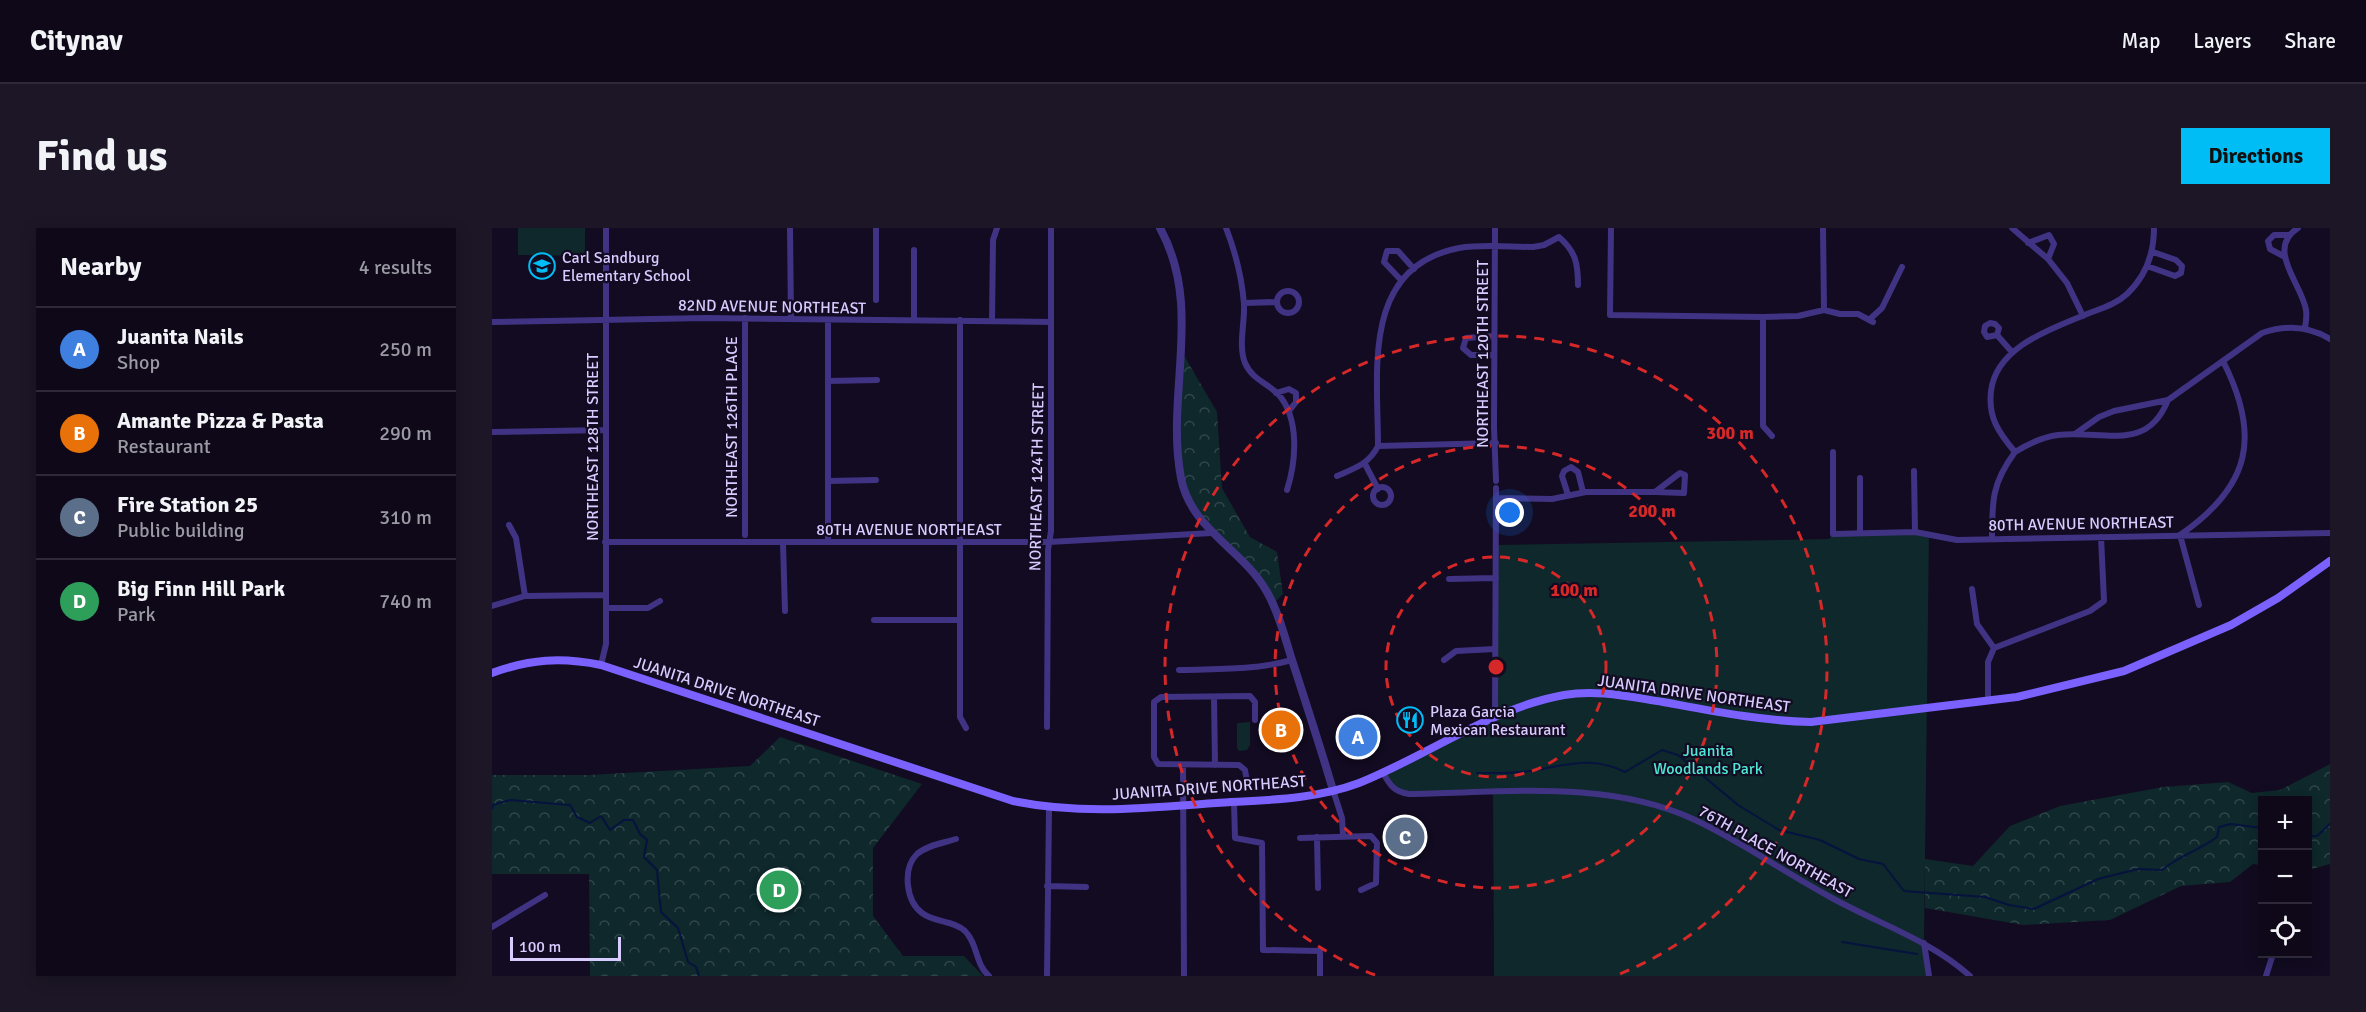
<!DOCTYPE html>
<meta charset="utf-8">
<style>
:root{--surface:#0e0819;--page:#1c1626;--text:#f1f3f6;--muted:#9b9aa2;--line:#2e2938;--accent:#00bdf6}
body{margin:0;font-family:Signika,sans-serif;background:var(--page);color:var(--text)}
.controls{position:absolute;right:18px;bottom:18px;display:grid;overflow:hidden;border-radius:0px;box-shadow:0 3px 15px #0003}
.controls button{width:54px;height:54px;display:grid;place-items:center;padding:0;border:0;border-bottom:2px solid var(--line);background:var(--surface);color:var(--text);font:30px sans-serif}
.scale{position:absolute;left:18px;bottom:15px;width:111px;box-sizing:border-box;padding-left:6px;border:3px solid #d8cbff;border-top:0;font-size:16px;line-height:21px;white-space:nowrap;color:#d8cbff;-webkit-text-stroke:4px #120b21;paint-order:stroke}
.you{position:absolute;left:1018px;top:285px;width:21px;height:21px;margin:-15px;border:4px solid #fff;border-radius:50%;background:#1a73e8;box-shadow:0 0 0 9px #1a73e833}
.badge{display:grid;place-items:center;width:39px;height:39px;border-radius:50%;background:var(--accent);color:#fff;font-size:20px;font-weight:700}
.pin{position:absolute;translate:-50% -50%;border:3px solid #fff;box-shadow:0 2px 6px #0006}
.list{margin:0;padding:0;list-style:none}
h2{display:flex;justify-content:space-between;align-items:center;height:78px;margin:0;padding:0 24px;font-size:26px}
h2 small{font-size:20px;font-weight:400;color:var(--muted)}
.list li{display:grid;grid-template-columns:39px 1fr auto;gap:18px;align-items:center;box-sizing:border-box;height:84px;padding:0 24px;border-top:2px solid var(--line)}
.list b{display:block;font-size:22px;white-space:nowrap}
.list p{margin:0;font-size:20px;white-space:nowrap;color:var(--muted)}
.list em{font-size:20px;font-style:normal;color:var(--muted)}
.icon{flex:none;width:33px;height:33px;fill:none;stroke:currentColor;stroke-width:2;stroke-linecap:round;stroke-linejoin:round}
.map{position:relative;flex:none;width:1838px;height:748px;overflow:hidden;border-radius:0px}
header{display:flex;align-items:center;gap:36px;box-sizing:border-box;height:84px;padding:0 30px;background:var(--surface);border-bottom:2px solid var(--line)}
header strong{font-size:28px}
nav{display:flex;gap:33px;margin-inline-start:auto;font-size:21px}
.intro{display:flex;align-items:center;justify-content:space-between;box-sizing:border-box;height:144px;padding:0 36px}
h1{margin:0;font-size:42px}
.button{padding:15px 27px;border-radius:0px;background:var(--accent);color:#111;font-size:21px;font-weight:700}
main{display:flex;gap:36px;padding:0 36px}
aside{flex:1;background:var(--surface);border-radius:0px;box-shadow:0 3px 15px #0003}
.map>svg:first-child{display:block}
.green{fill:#0e282b}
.forest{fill:url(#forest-crowns)}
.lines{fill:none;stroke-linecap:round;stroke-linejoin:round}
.stream{stroke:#06133f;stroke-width:2}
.minor{stroke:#413383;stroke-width:6}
.tertiary{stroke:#413383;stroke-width:8}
.secondary{stroke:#7b62ff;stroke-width:8}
.ring{fill:none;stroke:#d62828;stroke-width:3;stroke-dasharray:10 8}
.labels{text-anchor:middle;stroke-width:4.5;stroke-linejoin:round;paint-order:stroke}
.poi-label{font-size:16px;fill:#d8cbff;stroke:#120b21;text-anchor:start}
.street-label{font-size:16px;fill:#d8cbff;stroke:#120b21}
.park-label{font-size:16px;fill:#4fe7d5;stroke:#120b21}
.centre{fill:#d62828;stroke:#120b21;stroke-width:3}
.ring-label{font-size:18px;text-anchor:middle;font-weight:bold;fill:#d62828;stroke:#120b21;stroke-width:4.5;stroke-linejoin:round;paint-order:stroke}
</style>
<header>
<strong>Citynav</strong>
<nav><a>Map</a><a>Layers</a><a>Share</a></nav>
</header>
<div class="intro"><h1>Find us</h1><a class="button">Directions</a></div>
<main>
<aside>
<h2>Nearby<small>4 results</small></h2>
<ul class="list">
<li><span class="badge" style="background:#3f7fe0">A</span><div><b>Juanita Nails</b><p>Shop</p></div><em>250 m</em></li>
<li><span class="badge" style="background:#e8710a">B</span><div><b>Amante Pizza &amp; Pasta</b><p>Restaurant</p></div><em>290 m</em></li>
<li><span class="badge" style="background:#5c6f8a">C</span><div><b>Fire Station 25</b><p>Public building</p></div><em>310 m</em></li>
<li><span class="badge" style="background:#2e9e5b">D</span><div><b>Big Finn Hill Park</b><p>Park</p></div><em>740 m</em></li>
</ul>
</aside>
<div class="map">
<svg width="1838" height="748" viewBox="0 0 1838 748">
<defs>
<pattern id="forest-crowns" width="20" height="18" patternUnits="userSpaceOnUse" patternTransform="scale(1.5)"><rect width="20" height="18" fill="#0e282b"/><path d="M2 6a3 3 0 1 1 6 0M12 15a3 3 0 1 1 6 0" fill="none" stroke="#30464b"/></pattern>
</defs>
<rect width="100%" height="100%" fill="#120b21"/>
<!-- green -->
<path class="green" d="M26,0H93V28L26,27Z
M1341,306H1437L1432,715L1437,748H1002L1001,565H906L891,545L1003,490L1004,317L1337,311Z
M758,494V517L755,522L747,523L745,520V495Z"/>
<!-- forest -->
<path class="forest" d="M690,124L725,184L730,260L758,309L785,324L791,366L783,374L702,283L687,237Z
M288,509L430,556L381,620V688L411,728H472L491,748H98L97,646H0V547H97L258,538Z
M1838,536V636L1816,642V572H1770V637L1761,636L1738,654L1689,658L1618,692L1531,697L1433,680V631L1481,638L1518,598L1568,578L1671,559L1736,554L1760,565L1788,562Z"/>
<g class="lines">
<!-- stream -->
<path class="stream" d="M985,545C1002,545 1020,546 1037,543C1072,538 1099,527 1133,544L1170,522L1186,527L1246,577L1287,602L1328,612L1367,631L1391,636L1412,663L1493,669L1517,677L1542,681L1606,651L1646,641L1670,642C1686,628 1708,622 1725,609L1727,599L1739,596L1770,600
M0,581L1,577L18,572L78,577L85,589L98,595L109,588L118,602L132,592H141L148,606L155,612L152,629L165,642L169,684L186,700L196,734L204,739L207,748
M1816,608H1825L1838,596
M1350,714L1425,726"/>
<!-- minor -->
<path class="minor" d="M298,0L299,91
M384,0V72
M734,0C743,23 750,51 752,76C753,95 746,117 753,135C760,151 775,155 786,166C808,190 804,234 795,262
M1003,0L1002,199L1004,253
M1119,0L1118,87L1271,89L1306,88L1332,82L1348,86H1366L1381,94
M1331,0L1332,82
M1520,0L1556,31L1575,55L1591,88
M1806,0C1773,21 1810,56 1814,82C1815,88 1814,94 1813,100
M1536,15L1557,7L1562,16L1556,31
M422,22V92
M1793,29L1778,21L1776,13L1782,7H1798
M1655,38L1683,48L1689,45L1690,38L1684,32L1661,24
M909,52L892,34L895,23H906L922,41
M785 74a11 11 0 1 1 22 0a11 11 0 1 1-22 0Z
M752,75L784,74
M1271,89V198L1280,208
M1378,91L1390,80L1410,39
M468,92V489L474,500
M500,93L501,12L505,0
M0,94L214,90L559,94
M1505,107L1495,109L1492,104L1493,98L1498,95L1503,96L1507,100L1505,107L1520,124
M1002,127H979L971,120L974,110L1002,108
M336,153L385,152
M784,165L797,161L804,165V174L797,183
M0,204L114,202
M1583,206L1607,189L1622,183L1676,172L1770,105C1793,97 1817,98 1838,111
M886,218C886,143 869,39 967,20C991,16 1017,19 1041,19L1052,17L1067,9C1084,24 1086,36 1086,57
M1341,224V306L1423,304L1465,312L1838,305
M1523,224C1536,216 1550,209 1566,207C1612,202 1655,225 1676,172
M873,236L886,261
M1422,243L1423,304
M845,248C863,240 877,236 886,218L1004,215
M1368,250V305
M336,253L384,252
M881 268a9 9 0 1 1 18 0a9 9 0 1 1-18 0Z
M1076,267L1070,248L1072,243L1079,239L1086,244L1091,264
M1004,270L1060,271L1094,264H1163L1188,245L1193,247L1192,265L1163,264
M17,297L24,310L33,368
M253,307V90
M1500,310C1500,273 1500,255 1523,224C1506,204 1496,189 1499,163C1504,120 1556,102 1590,88C1606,81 1622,78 1635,66C1654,48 1662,25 1662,0
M113,314H557L720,305
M336,314V93
M291,315L293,383
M957,351L1004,350
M1480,361L1485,396L1502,420
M1707,377L1688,307C1759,258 1769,208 1731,133
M0,378L33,368L114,367
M114,380H156L168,373
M382,392H468
M952,432L964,423L1003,421
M109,437L114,416V0
M687,442C725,441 764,442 800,432
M722,469L723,537
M1496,473V434L1502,420L1598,383L1612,373L1609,309
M1003,490L1004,260
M555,499L556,322L559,303V0
M691,537L692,748
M891,545C898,557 902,564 917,566C1010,565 1114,551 1201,591C1249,613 1293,645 1340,670C1387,696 1438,712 1478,748
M755,554L753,542L747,537L666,536L662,529V474L669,469L758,468L763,474V492
M841,562L850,590L851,607
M742,574L743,610L770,615L771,722L828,723V748
M825,609L826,660
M808,610L879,608L885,615L884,655L869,662
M464,611C452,615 435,617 425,626C410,641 414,673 430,685C443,695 461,692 473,703C486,716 483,736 497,748
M555,658L594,659
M0,699L53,667
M1432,715L1437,748
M555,748L557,580
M1774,748L1781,726"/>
<!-- tertiary -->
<path class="tertiary" d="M668,0C712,80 673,166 689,250C699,302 751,321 775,364C787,385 793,410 800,432C814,475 828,518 841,562"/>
<!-- secondary -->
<path class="secondary" d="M0,445C38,431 69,429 109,437L521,573C589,587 655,580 724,575C772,572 822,572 867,555C935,528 999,480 1072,467C1105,461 1138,469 1171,474C1220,483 1269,493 1319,494L1525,469L1632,443L1739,397L1786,370L1838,333"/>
</g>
<!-- distance rings -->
<g class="ring">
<circle cx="1004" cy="439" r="110"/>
<circle cx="1004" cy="439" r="221"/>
<path d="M883 747A331 331 0 1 1 1125 747"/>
</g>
<!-- icons -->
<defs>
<g id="school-ring" transform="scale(1.35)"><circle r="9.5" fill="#120b21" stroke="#00bdf6" stroke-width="1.5"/><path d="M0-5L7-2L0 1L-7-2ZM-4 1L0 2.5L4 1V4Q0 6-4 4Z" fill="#00bdf6"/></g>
<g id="restaurant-ring" transform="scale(1.35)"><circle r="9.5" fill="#120b21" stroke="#00bdf6" stroke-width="1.5"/><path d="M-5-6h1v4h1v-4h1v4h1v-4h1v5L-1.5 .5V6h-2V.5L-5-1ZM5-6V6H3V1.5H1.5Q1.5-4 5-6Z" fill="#00bdf6"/></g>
</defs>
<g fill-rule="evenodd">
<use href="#school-ring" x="50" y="38"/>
<use href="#restaurant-ring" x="918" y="492"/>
</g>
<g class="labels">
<!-- poi labels -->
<g class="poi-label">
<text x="70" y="35">Carl Sandburg<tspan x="70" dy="18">Elementary School</tspan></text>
<text x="938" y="489">Plaza Garcia<tspan x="938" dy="18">Mexican Restaurant</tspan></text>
</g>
<!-- street labels -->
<g class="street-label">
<text transform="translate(280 78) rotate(1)" y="6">82ND AVENUE NORTHEAST</text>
<text transform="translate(990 126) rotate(-90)" y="6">NORTHEAST 120TH STREET</text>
<text transform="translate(239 199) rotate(-90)" y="6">NORTHEAST 126TH PLACE</text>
<text transform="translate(100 219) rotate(-90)" y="6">NORTHEAST 128TH STREET</text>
<text transform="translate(544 249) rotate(-89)" y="6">NORTHEAST 124TH STREET</text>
<text transform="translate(1589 295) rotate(-1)" y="6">80TH AVENUE NORTHEAST</text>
<text x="417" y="307">80TH AVENUE NORTHEAST</text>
<text transform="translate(235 463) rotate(18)" y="6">JUANITA DRIVE NORTHEAST</text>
<text transform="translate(1202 465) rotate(8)" y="6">JUANITA DRIVE NORTHEAST</text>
<text transform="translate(717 559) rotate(-4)" y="6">JUANITA DRIVE NORTHEAST</text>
<text transform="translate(1284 623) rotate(29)" y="6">76TH PLACE NORTHEAST</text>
</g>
<!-- park labels -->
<g class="park-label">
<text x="1216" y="528">Juanita<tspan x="1216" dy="18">Woodlands Park</tspan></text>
</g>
</g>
<circle cx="1004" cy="439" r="9" class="centre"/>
<g class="ring-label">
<text x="1238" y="211">300 m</text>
<text x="1160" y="289">200 m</text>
<text x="1082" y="368">100 m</text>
</g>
</svg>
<div class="controls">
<button>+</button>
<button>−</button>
<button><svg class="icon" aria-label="locate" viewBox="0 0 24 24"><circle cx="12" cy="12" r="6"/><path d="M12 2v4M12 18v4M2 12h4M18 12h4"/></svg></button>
</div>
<div class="scale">100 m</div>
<div class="you"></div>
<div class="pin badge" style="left:866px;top:509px;background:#3f7fe0">A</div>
<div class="pin badge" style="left:789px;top:502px;background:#e8710a">B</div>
<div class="pin badge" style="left:913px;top:609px;background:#5c6f8a">C</div>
<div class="pin badge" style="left:287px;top:662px;background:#2e9e5b">D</div>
</div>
</main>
